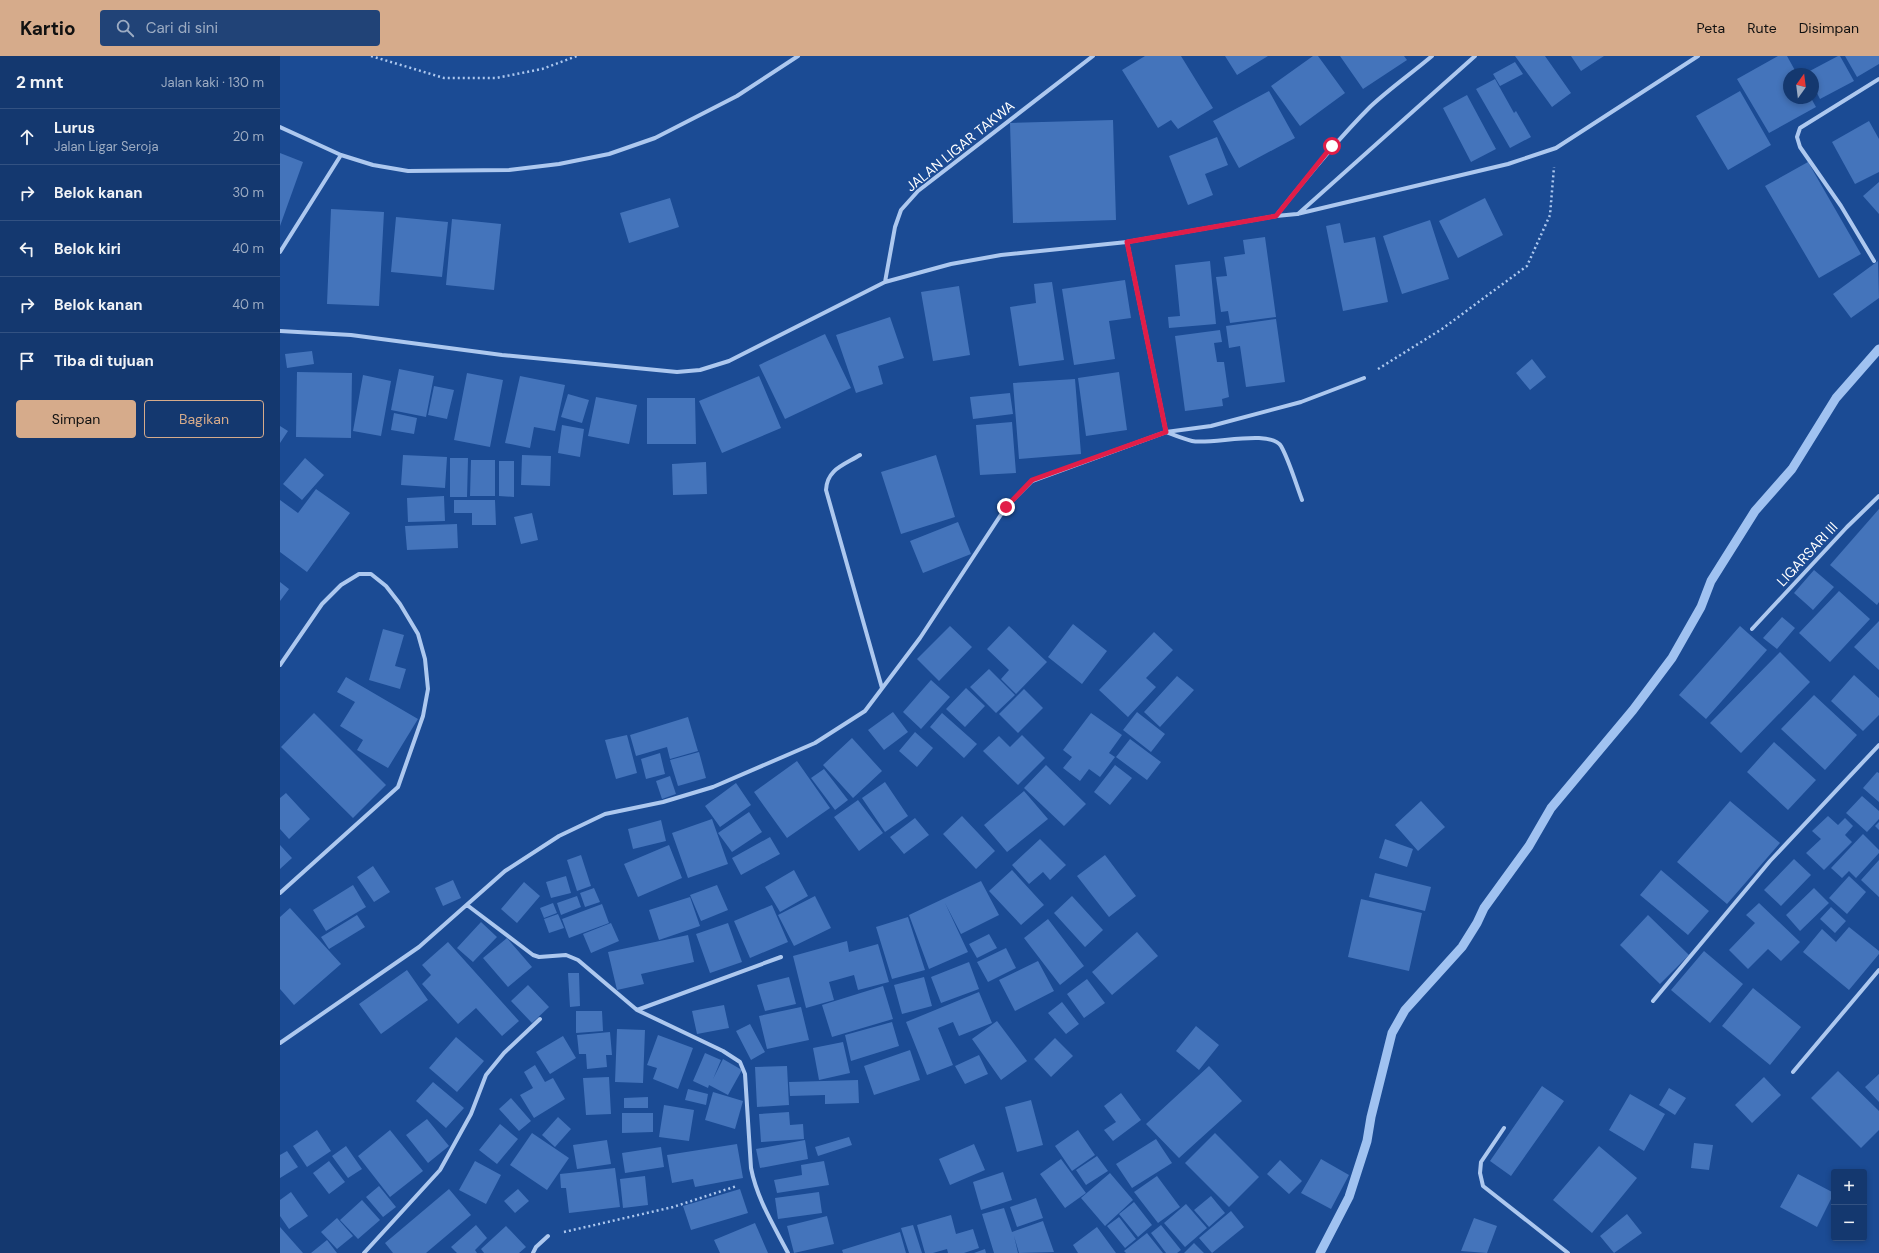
<!DOCTYPE html>
<html lang="id">
<meta charset="utf-8">
<style>
:root{--surface:#14386f;--page:#214377;--text:#f1f3f6;--muted:#9dacc3;--line:#335282;--accent:#d6ab8b}
body{margin:0;font-family:"DM Sans",sans-serif;background:var(--page);color:var(--text)}
.controls{position:absolute;right:12px;bottom:12px;display:grid;overflow:hidden;border-radius:4px;box-shadow:0 2px 6px #0003}
.controls button{width:36px;height:36px;display:grid;place-items:center;padding:0;border:0;border-bottom:1px solid var(--line);background:var(--surface);color:var(--text);font:20px sans-serif}
.compass{position:absolute;left:1503px;top:12px;width:36px;height:36px;border-radius:50%;background:var(--surface);box-shadow:0 2px 6px #0003;rotate:14deg}
.stop{position:absolute;width:12px;height:12px;margin:-9px;border:3px solid #e11d48;border-radius:50%;background:#fff}
.stop.end{background:#e11d48;border-color:#fff;box-shadow:0 1px 4px #0008}
.list{margin:0;padding:0;list-style:none}
h2{display:flex;justify-content:space-between;align-items:center;height:52px;margin:0;padding:0 16px;font-size:17px}
h2 small{font-size:13px;font-weight:400;color:var(--muted)}
.list li{display:grid;grid-template-columns:26px 1fr auto;gap:12px;align-items:center;box-sizing:border-box;height:56px;padding:0 16px;border-top:1px solid var(--line)}
.list b{display:block;font-size:15px;white-space:nowrap}
.list p{margin:0;font-size:13px;white-space:nowrap;color:var(--muted)}
.list em{font-size:13px;font-style:normal;color:var(--muted)}
.actions{display:flex;gap:8px;padding:12px 16px}
.actions a{flex:1;padding:9px 0;border:1px solid var(--accent);border-radius:4px;text-align:center;font-size:14px;color:var(--accent)}
.actions .main{background:var(--accent);color:#111}
.icon{flex:none;width:22px;height:22px;fill:none;stroke:currentColor;stroke-width:2;stroke-linecap:round;stroke-linejoin:round}
.map{position:relative;flex:none;width:1599px;height:1197px;overflow:hidden}
header{display:flex;align-items:center;gap:24px;box-sizing:border-box;height:56px;padding:0 20px;background:var(--accent);color:#111}
header strong{font-size:19px}
nav{display:flex;gap:22px;margin-inline-start:auto;font-size:14px}
.search{width:280px;height:36px;background:var(--page);display:flex;align-items:center;gap:10px;box-sizing:border-box;padding:0 14px;border-radius:4px;color:var(--muted);font-size:15px}
main{display:flex}
aside{flex:1;background:var(--surface)}
.map>svg:first-child{display:block}
.lines{fill:none;stroke-linecap:round;stroke-linejoin:round}
.stream{stroke:#a0c2f1;stroke-width:9}
.building{fill:#4474bb}
.path{stroke:#adc8ef;stroke-width:2.5;stroke-dasharray:2 3;stroke-linecap:butt}
.street{stroke:#adc8ef;stroke-width:4}
.route{stroke:#e11d48;stroke-width:5}
.labels{text-anchor:middle;stroke-width:3.5;stroke-linejoin:round;paint-order:stroke}
.street-label{font-size:14px;fill:#fff;stroke:#1b4b94}
</style>
<header>
<strong>Kartio</strong>
<div class="search"><svg class="icon" aria-label="search" viewBox="0 0 24 24"><circle cx="10" cy="10" r="6"/><path d="M15 15l6 6"/></svg>Cari di sini</div>
<nav><a>Peta</a><a>Rute</a><a>Disimpan</a></nav>
</header>
<main>
<aside>
<h2>2 mnt<small>Jalan kaki · 130 m</small></h2>
<ul class="list">
<li><svg class="icon" aria-label="ahead" viewBox="0 0 24 24"><path d="M12 20V5M6 11l6-6 6 6"/></svg><div><b>Lurus</b><p>Jalan Ligar Seroja</p></div><em>20 m</em></li>
<li><svg class="icon" aria-label="right" viewBox="0 0 24 24"><path d="M7 20v-9h11M14 6l5 5-5 5"/></svg><div><b>Belok kanan</b></div><em>30 m</em></li>
<li><svg class="icon" aria-label="left" viewBox="0 0 24 24"><path d="M17 20v-9H6M10 6l-5 5 5 5"/></svg><div><b>Belok kiri</b></div><em>40 m</em></li>
<li><svg class="icon" aria-label="right" viewBox="0 0 24 24"><path d="M7 20v-9h11M14 6l5 5-5 5"/></svg><div><b>Belok kanan</b></div><em>40 m</em></li>
<li><svg class="icon" aria-label="arrive" viewBox="0 0 24 24"><path d="M6 21V4h12l-3 4 3 4H6"/></svg><div><b>Tiba di tujuan</b></div></li>
</ul>
<div class="actions"><a class="main">Simpan</a><a>Bagikan</a></div>
</aside>
<div class="map">
<svg width="1599" height="1197" viewBox="0 0 1599 1197">
<rect width="100%" height="100%" fill="#1b4b94"/>
<g class="lines">
<!-- stream -->
<path class="stream" d="M1040,1197L1069,1141L1087,1085L1091,1061L1112,977L1125,954L1182,891L1197,867L1204,852L1249,790L1271,752L1353,654L1392,602L1421,551L1431,525L1475,455L1512,413L1556,342L1599,293"/>
</g>
<!-- building -->
<path class="building" d="M865,0H901L933,52L898,73L891,64L878,72L842,14Z
M945,0H988L957,19Z
M1033,0H1038L1065,37L1020,70L991,30Z
M1060,0H1124L1127,4L1083,33Z
M1235,0H1265L1291,37L1272,51Z
M1291,0H1324L1301,15Z
M1498,0H1507L1517,18H1509V42H1531L1536,51L1489,77L1457,23Z
M1558,0H1560L1574,25L1540,43L1533,29V18L1526,17Z
M1565,0H1599V8L1577,21Z
M1235,6L1243,18L1220,30L1213,18Z
M1215,23L1234,57L1236,55L1251,81L1230,92L1196,33Z
M989,35L1015,82L959,112L933,65Z
M1460,35L1491,89L1448,114L1416,60Z
M1187,39L1216,93L1191,106L1163,52Z
M833,64L836,164L733,167L730,67Z
M1589,65L1599,83V116L1575,128L1552,86Z
M937,81L948,109L925,118L933,139L908,149L889,100Z
M0,97L23,106L0,170Z
M1528,106L1581,198L1539,222L1485,130Z
M1599,126V158L1583,140Z
M390,142L399,171L349,187L340,157Z
M1205,142L1223,179L1178,202L1159,165Z
M51,153L104,156L99,250L47,248Z
M116,161L168,166L162,221L111,216Z
M172,163L221,168L214,234L166,229Z
M1150,164L1169,223L1122,238L1103,180Z
M1060,167L1064,187L1095,181L1108,246L1063,255L1046,170Z
M985,181L996,261L950,267L948,255L941,256L936,221L947,220L944,201L965,198L963,184Z
M930,205L936,268L889,272L888,261L900,260L895,209Z
M1598,205L1599,242L1571,262L1553,238Z
M845,224L851,262L829,265L835,303L794,309L782,233Z
M772,226L784,304L739,310L730,251L756,247L754,228Z
M679,230L690,299L653,305L641,236Z
M610,261L624,302L598,310L603,328L576,337L556,279Z
M996,263L1005,326L966,331L960,290L949,292L946,270Z
M940,274L942,286L934,287L937,306H944L949,341L942,343L943,350L905,355L895,280Z
M545,278L571,332L505,363L479,309Z
M32,295L34,308L7,312L5,298Z
M1252,303L1266,321L1250,334L1236,317Z
M119,313L154,320L146,361L111,354Z
M17,316L72,317L71,382L16,381Z
M839,316L847,374L806,380L798,322Z
M187,317L223,324L210,391L174,384Z
M83,319L111,325L101,380L73,375Z
M240,320L285,329L275,375L254,371L250,392L225,387Z
M479,320L501,372L442,397L419,345Z
M795,323L801,398L739,403L733,327Z
M154,330L174,334L167,363L148,359Z
M730,337L733,358L693,363L690,341Z
M288,338L309,344L302,367L281,361Z
M316,341L357,349L349,388L308,380Z
M367,342H415L416,388H367Z
M114,357L137,362L134,378L111,374Z
M732,366L736,417L700,419L696,369Z
M282,369L304,373L300,401L278,397Z
M0,370L8,375L0,387Z
M123,399L167,401L165,432L121,429Z
M242,399L271,400L270,430L241,429Z
M656,399L675,461L621,478L601,416Z
M25,402L44,419L22,444L3,428Z
M170,402H188L187,441H170Z
M191,404H215V440H190Z
M219,405H234V441L219,440Z
M426,406L427,438L393,439L392,408Z
M36,433L70,457L27,516L0,496V444L18,457Z
M164,440L165,465L128,466L127,442Z
M174,444H215L216,469H192V457H174Z
M1599,453V546L1597,549L1550,509Z
M252,457L258,484L241,488L234,461Z
M678,466L691,498L643,517L630,485Z
M177,468L178,492L127,494L125,470Z
M1534,514L1554,531L1533,554L1514,537Z
M0,526L9,533L0,545Z
M1559,535L1590,563L1550,606L1519,577Z
M1502,561L1515,572L1497,593L1483,582Z
M1599,565V614L1574,591Z
M793,568L827,595L802,628L768,601Z
M670,570L692,591L659,625L637,603Z
M729,570L767,606L736,638L721,623L729,614L707,593Z
M1460,570L1487,594L1426,663L1399,639Z
M103,573L124,579L115,610L126,613L120,633L89,624Z
M874,576L893,594L866,622L876,631L848,661L819,634Z
M1500,596L1530,626L1461,697L1430,667Z
M709,613L735,639L716,657L690,631Z
M1574,619L1599,642V659L1583,675L1551,645Z
M897,620L914,634L880,671L864,656Z
M66,621L138,663L108,712L77,694L83,684L60,670L75,646L57,636Z
M651,624L670,641L641,673L623,656Z
M686,632L705,650L685,671L666,653Z
M744,633L763,652L738,677L719,658Z
M1534,639L1577,679L1545,714L1501,673Z
M613,656L628,676L604,694L588,674Z
M857,656L885,678L871,696L843,674Z
M34,657L106,729L73,762L1,691Z
M662,657L697,688L684,702L650,671Z
M811,657L842,679L829,697L835,701L820,721L809,713L800,725L783,712L792,701L783,694Z
M408,661L418,695L390,703L387,691L356,700L350,679Z
M635,676L653,692L637,711L619,695Z
M347,679L357,717L336,723L325,684Z
M742,679L765,702L738,729L703,695L719,680L730,691Z
M572,682L602,715L573,742L543,709Z
M850,683L881,706L867,724L836,701Z
M1494,686L1536,724L1508,754L1467,716Z
M419,696L426,722L398,730L390,704Z
M380,697L385,718L366,723L361,703Z
M517,705L550,752L507,782L474,736Z
M766,709L806,748L784,770L744,732Z
M835,709L852,722L830,749L814,736Z
M544,713L568,744L555,754L531,722Z
M1597,716L1599,717V746L1583,732Z
M390,720L396,738L382,743L376,725Z
M605,726L628,760L605,776L582,742Z
M456,727L471,749L440,771L425,750Z
M744,735L768,763L727,796L704,769Z
M6,737L30,763L9,783L0,773V742Z
M1582,740L1599,755V763L1587,776L1566,757Z
M578,744L603,777L579,795L554,761Z
M1141,745L1165,771L1138,795L1115,769Z
M1450,745L1500,787L1447,848L1397,806Z
M469,756L482,776L452,796L438,777Z
M682,760L715,795L696,813L663,778Z
M1548,760L1558,769L1565,762L1573,770L1565,779L1572,786L1544,814L1526,797L1541,783L1532,775Z
M635,762L649,779L624,798L610,781Z
M432,763L448,808L408,822L392,777Z
M381,764L386,785L353,793L348,773Z
M1599,766V774L1595,770Z
M1583,778L1599,794V797L1576,822L1569,815L1562,822L1551,812Z
M490,781L500,798L461,819L452,802Z
M760,783L786,809L770,824L763,816L749,828L732,809Z
M1105,783L1133,793L1127,811L1099,802Z
M0,789L12,802L0,813Z
M389,789L402,822L358,841L344,808Z
M301,799L311,830L297,835L287,804Z
M825,799L856,840L829,861L797,820Z
M1514,803L1531,819L1501,850L1484,834Z
M1599,804V841L1581,824Z
M93,810L110,836L94,846L77,821Z
M514,814L528,840L500,856L485,831Z
M732,814L764,849L741,869L709,835Z
M1381,814L1429,855L1408,879L1360,839Z
M1095,817L1151,831L1145,855L1089,841Z
M286,820L291,837L271,842L266,826Z
M1569,820L1586,836L1567,858L1549,842Z
M173,824L181,842L163,850L155,832Z
M701,825L719,859L681,878L665,847L688,896L649,913L629,859Z
M244,826L260,840L237,867L221,853Z
M73,829L86,851L46,875L33,854Z
M437,829L448,854L421,865L410,839Z
M314,832L320,846L305,851L300,837Z
M1534,832L1549,847L1520,875L1506,859Z
M297,840L301,851L281,859L277,847Z
M535,840L551,872L514,890L498,859Z
M792,840L823,874L805,891L774,857Z
M410,841L420,870L379,884L369,854Z
M1081,843L1142,857L1129,915L1068,901Z
M273,847L277,857L264,862L260,852Z
M1479,847L1520,886L1501,905L1488,893L1468,913L1449,894L1475,867L1466,859Z
M322,848L329,867L289,882L282,863Z
M492,849L508,886L470,902L454,865Z
M1551,851L1566,865L1555,877L1540,863Z
M10,852L61,908L14,949L0,933V861Z
M278,858L284,872L269,877L264,863Z
M77,859L85,871L49,893L41,881Z
M1368,859L1409,899L1380,928L1340,889Z
M628,861L645,914L612,923L596,871Z
M768,863L804,910L780,929L744,882Z
M201,866L217,881L193,906L177,892Z
M331,867L339,885L311,897L303,878Z
M448,867L462,906L430,917L416,878Z
M1569,871L1599,895V898L1569,934L1523,896L1542,873L1556,886Z
M857,876L878,900L832,939L812,916Z
M709,878L717,892L697,902L689,888Z
M408,879L414,906L361,918L364,928L337,934L328,896Z
M227,882L252,911L228,931L203,902Z
M567,885L569,896L598,888L609,926L578,934L574,919L549,926L554,944L526,952L513,900Z
M168,886L239,965L222,980L196,952L178,968L142,928L151,919L142,909Z
M726,892L736,912L708,926L697,906Z
M1424,895L1463,928L1430,967L1391,934Z
M758,905L774,935L735,955L719,924Z
M689,906L699,933L661,947L651,921Z
M127,914L148,944L101,978L79,948Z
M288,917H299L300,950L290,951Z
M509,921L516,948L485,955L477,929Z
M644,921L652,950L622,958L614,929Z
M807,923L825,947L804,962L787,938Z
M248,929L269,951L252,967L231,945Z
M603,930L613,963L552,981L542,949Z
M1473,932L1521,971L1490,1009L1442,970Z
M699,936L712,967L679,980L673,966L658,972L673,1009L647,1019L626,966Z
M782,946L799,968L786,978L768,957Z
M444,949L449,972L417,978L412,955Z
M521,951L529,984L487,993L479,960Z
M296,955H322L323,975L296,977Z
M717,965L747,1005L721,1024L692,983Z
M612,966L619,990L571,1005L565,979Z
M470,968L485,996L471,1004L456,975Z
M916,970L939,989L919,1014L896,995Z
M337,973L365,974L363,1027L335,1026Z
M330,976L332,999H326L327,1011L307,1013L306,998H299L297,979Z
M378,979L413,992L398,1033L373,1023L377,1012L367,1009Z
M283,980L296,1002L270,1018L256,996Z
M176,981L204,1005L177,1036L149,1012Z
M775,982L793,1000L771,1021L754,1003Z
M563,986L570,1017L539,1024L533,992Z
M630,994L640,1024L594,1039L584,1010Z
M425,997L441,1004L433,1023L443,1003L462,1014L448,1039L429,1029L428,1032L413,1025Z
M699,999L708,1018L685,1028L675,1010Z
M255,1009L265,1026L273,1022L285,1043L254,1062L240,1039L253,1032L244,1016Z
M507,1010L509,1049L477,1051L475,1011Z
M929,1010L962,1045L899,1102L866,1068Z
M1558,1015L1599,1055V1074L1581,1092L1531,1042Z
M1599,1018V1046L1585,1031Z
M329,1021L331,1058L306,1059L303,1022Z
M1484,1021L1501,1039L1472,1067L1455,1049Z
M578,1024L579,1047L545,1048V1039L510,1040L509,1026Z
M153,1026L184,1052L166,1072L136,1045Z
M1262,1030L1284,1045L1231,1120L1210,1105Z
M1389,1032L1406,1042L1395,1059L1379,1049Z
M408,1033L428,1038L426,1049L405,1044Z
M433,1036L463,1045L455,1073L425,1064Z
M841,1037L861,1064L833,1085L824,1074L836,1066L824,1050Z
M1350,1038L1385,1058L1364,1095L1329,1074Z
M368,1041V1052H344V1042Z
M231,1042L251,1065L239,1075L219,1053Z
M751,1044L763,1089L737,1096L725,1051Z
M384,1049L414,1054L409,1085L379,1081Z
M509,1056L510,1069L523,1068L524,1083L481,1086L479,1058Z
M342,1057H373V1076L342,1077Z
M278,1061L291,1073L275,1091L262,1079Z
M147,1063L169,1090L148,1107L126,1079Z
M220,1068L238,1083L217,1108L199,1094Z
M37,1074L51,1095L27,1111L13,1090Z
M110,1074L143,1115L110,1141L78,1100Z
M798,1074L815,1099L792,1115L775,1090Z
M252,1077L289,1102L267,1134L230,1109Z
M935,1077L979,1121L949,1151L905,1107Z
M569,1081L572,1089L538,1100L535,1091Z
M876,1083L892,1107L852,1132L836,1108Z
M327,1084L331,1108L297,1113L293,1089Z
M525,1084L528,1103L480,1112L476,1093Z
M1414,1087L1433,1089L1429,1114L1411,1112Z
M457,1088L463,1122L415,1131L413,1123L392,1127L387,1099Z
M694,1088L705,1114L670,1129L659,1103Z
M66,1090L82,1113L68,1122L52,1100Z
M1319,1090L1357,1122L1312,1177L1273,1144Z
M381,1091L384,1111L345,1117L342,1097Z
M7,1095L18,1111L0,1122V1099Z
M817,1100L828,1115L806,1129L796,1114Z
M781,1103L806,1137L785,1152L760,1118Z
M1041,1103L1069,1119L1051,1153L1021,1137Z
M1000,1104L1022,1125L1009,1138L987,1118Z
M49,1105L65,1126L49,1138L33,1117Z
M195,1105L221,1119L206,1148L179,1134Z
M544,1105L549,1129L497,1137L494,1124L522,1119L521,1109Z
M335,1112L340,1151L289,1157L286,1132H281L280,1118Z
M723,1116L732,1144L701,1154L693,1126Z
M830,1117L853,1144L825,1170L801,1142Z
M1518,1118L1554,1137L1537,1171L1500,1151Z
M365,1120L368,1149L343,1152L340,1123Z
M877,1120L900,1151L878,1167L854,1136Z
M99,1130L116,1151L103,1161L86,1141Z
M169,1133L191,1159L146,1197H113L105,1187Z
M238,1133L249,1145L235,1157L224,1145Z
M460,1133L468,1157L411,1174L403,1150Z
M11,1136L28,1160L9,1173L0,1160V1144Z
M539,1136L542,1157L498,1163L495,1142Z
M931,1140L945,1157L929,1171L914,1154Z
M756,1142L763,1162L737,1171L730,1151Z
M82,1144L100,1164L78,1183L60,1164Z
M854,1146L872,1169L858,1181L839,1158Z
M906,1148L927,1172L905,1191L884,1167Z
M724,1152L732,1176L763,1165L774,1196L739,1197L734,1180L738,1197H714L702,1158Z
M951,1155L964,1171L932,1197L919,1182Z
M1347,1158L1362,1177L1334,1197L1320,1180Z
M671,1159L676,1178L693,1173L699,1192L684,1197H668L667,1193L653,1197H645L637,1169Z
M547,1160L554,1188L514,1197L507,1170Z
M839,1161L856,1183L845,1192L827,1170Z
M57,1162L73,1180L57,1193L41,1176Z
M1194,1162L1217,1170L1207,1197L1181,1195Z
M475,1167L488,1197H440L434,1184Z
M196,1169L207,1182L195,1194L197,1197H177L171,1191Z
M633,1169L642,1197H629L621,1172Z
M881,1169L901,1194L897,1197H886L871,1177Z
M226,1170L246,1191L239,1197H204L201,1193Z
M0,1171L23,1197H0Z
M817,1171L836,1197H798L793,1189Z
M620,1176L626,1197H563L562,1194Z
M867,1177L883,1197H846L844,1195Z
M47,1184L57,1197H31Z
M914,1187L924,1197H904Z
M705,1193L706,1197H694Z"/>
<g class="lines">
<!-- path -->
<path class="path" d="M91,0L164,22H216L262,13L297,0
M1098,313L1162,273L1247,210L1270,159L1274,111
M284,1176L393,1151L457,1130"/>
<!-- street -->
<path class="street" d="M0,71L61,99L93,109L128,115L229,114L279,108L329,98L375,82L457,40L518,0
M1018,158L1195,0
M996,160C1026,122 1056,85 1090,51C1109,33 1132,17 1152,0
M847,186L886,376C894,379 903,383 912,385C932,389 990,373 1001,390C1009,404 1016,428 1022,444
M0,196L61,99
M1594,205L1561,150L1520,91L1517,81L1520,72L1599,23
M605,226L615,171L621,154L638,135L813,0
M0,275L71,279L222,299L397,316L420,314L449,305L605,226L671,208L721,199L847,186L996,160L1017,158L1228,108L1276,92L1418,0
M580,399C564,409 547,413 546,434L602,632
M1472,573L1567,471L1599,440
M0,609L42,548L61,529L79,518H91L106,530L120,548L138,578L145,603L148,633L143,660L118,731L0,837
M187,849L253,899L259,901L286,899L298,904L357,954L501,901
M1373,945L1490,805L1599,689
M357,954L443,995L460,1006L465,1018L471,1112C477,1143 494,1170 508,1197
M0,987L139,891L225,815L279,780L325,758L383,746L433,731L535,687L585,655L640,582L726,451L752,425L886,376L931,370L1021,346L1084,322
M1513,1016L1599,914
M1224,1072L1201,1106L1200,1117L1203,1130L1288,1197
M84,1197L160,1114L191,1058L206,1019L224,997L260,963
M253,1197L256,1191L268,1180"/>
</g>
<g class="lines">
<!-- route -->
<path class="route" d="M726,451L752,424L886,376L847,186L996,160L1052,90"/>
</g>
<g class="labels">
<!-- street labels -->
<g class="street-label">
<text transform="translate(680 90) rotate(-39)" y="5">JALAN LIGAR TAKWA</text>
<text transform="translate(1527 498) rotate(-47)" y="5">LIGARSARI III</text>
</g>
</g>
</svg>
<div class="controls">
<button>+</button>
<button>−</button>
</div>
<svg class="compass" viewBox="-18 -18 36 36"><path d="M0-13l5 13h-10z" fill="#e53935"/><path d="M0 13l5-13h-10z" fill="#9dacc3"/></svg>
<div class="stop" style="left:1052px;top:90px"></div>
<div class="stop end" style="left:726px;top:451px"></div>
</div>
</main>
